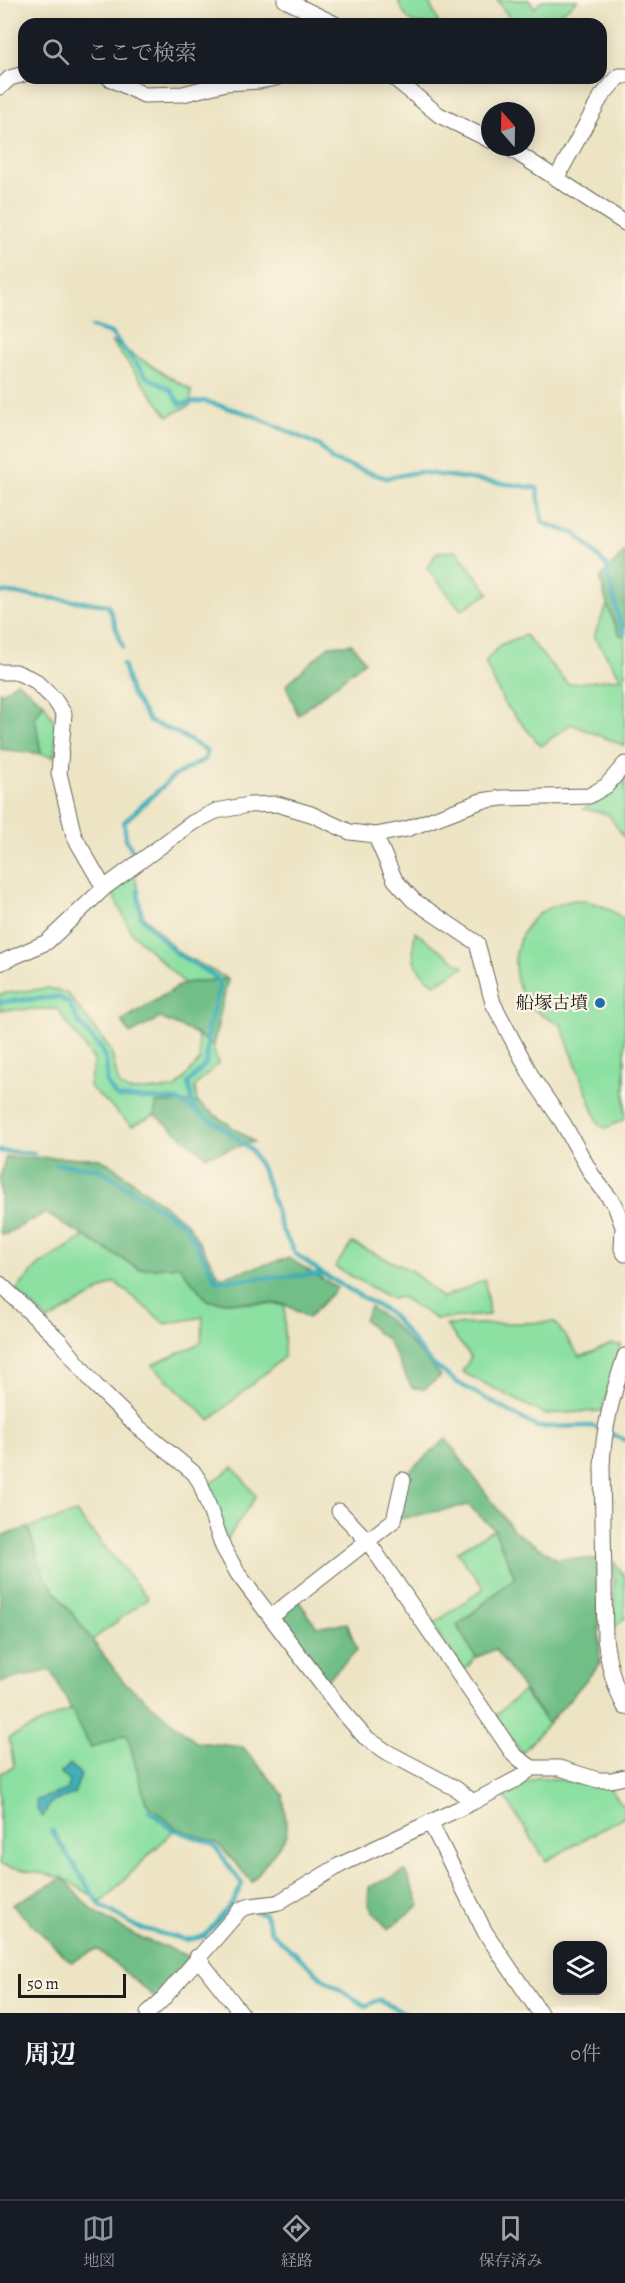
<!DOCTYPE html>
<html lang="ja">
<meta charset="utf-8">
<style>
:root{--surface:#171b24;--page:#20242c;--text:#f1f3f6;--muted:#9ea1a6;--line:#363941;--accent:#8c9099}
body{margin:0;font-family:Alegreya,"Noto Serif JP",serif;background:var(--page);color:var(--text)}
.controls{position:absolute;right:18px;bottom:18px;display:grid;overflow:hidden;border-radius:12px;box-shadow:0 3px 15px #0003}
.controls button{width:54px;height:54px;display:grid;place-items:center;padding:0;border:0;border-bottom:2px solid var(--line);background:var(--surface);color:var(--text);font:30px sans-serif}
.compass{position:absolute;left:481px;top:102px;width:54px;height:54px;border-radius:50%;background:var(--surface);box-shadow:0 3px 15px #0003;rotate:340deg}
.scale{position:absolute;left:18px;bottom:15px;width:108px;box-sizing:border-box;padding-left:6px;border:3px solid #1c1c1c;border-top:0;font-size:16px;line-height:21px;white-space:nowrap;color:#1c1c1c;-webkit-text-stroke:4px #fcf5e5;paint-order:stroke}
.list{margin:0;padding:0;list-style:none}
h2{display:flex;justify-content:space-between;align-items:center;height:78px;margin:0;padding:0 24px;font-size:26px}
h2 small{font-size:20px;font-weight:400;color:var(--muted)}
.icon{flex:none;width:33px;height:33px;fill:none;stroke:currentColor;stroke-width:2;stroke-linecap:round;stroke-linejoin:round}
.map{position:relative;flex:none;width:625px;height:2013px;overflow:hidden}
.search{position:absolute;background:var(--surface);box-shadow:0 3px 15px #0003;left:18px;right:18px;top:18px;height:66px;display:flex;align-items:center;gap:15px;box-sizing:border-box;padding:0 21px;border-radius:18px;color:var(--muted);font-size:22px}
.sheet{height:186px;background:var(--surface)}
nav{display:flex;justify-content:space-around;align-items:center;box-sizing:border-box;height:84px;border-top:2px solid var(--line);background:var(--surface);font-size:16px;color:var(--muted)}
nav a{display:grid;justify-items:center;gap:3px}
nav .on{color:var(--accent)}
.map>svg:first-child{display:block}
.green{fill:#8ce0a1;stroke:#547e5e;stroke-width:1.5}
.forest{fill:#71be87;stroke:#466d52;stroke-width:1.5}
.water{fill:#3eaeb9;stroke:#2d656a;stroke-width:1.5}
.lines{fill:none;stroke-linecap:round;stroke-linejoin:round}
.stream{stroke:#3eaeb9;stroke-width:4.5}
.minor-casing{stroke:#656257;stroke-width:17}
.minor{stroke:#fff;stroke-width:15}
.poi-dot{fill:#1f6fb2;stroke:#fcf5e5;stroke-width:2}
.labels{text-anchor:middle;stroke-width:4.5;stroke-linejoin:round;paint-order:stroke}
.poi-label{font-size:18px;fill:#1c1c1c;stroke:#fcf5e5;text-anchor:end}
</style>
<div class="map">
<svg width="625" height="2013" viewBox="0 0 625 2013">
<rect width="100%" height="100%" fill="#fcf5e5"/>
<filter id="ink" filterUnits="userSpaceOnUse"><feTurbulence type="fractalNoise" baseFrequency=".0167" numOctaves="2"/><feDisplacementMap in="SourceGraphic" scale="12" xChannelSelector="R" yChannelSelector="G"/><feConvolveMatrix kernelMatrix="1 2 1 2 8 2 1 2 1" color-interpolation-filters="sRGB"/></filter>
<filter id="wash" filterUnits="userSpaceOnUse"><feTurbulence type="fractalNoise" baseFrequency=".008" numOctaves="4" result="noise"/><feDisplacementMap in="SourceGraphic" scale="24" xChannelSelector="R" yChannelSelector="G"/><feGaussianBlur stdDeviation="1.35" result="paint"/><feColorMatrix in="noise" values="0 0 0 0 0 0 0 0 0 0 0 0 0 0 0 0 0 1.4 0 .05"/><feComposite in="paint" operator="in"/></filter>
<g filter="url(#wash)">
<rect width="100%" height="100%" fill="#ede4c4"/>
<!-- green -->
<path class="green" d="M398,0H428L439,24C411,24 409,27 398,0Z
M497,0H529L534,8L543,0H578L546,24H514Z
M111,341L191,390V405L168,416Z
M457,551L489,593L461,610L427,568L437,552Z
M607,605L619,634L625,637V746L571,724L541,746L504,703L485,662L500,645L525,635L568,684L621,678L594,636Z
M44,703L57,727L54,757L41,754L35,717Z
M625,776V839L608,814L583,809L610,794Z
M135,874L143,915L178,952L228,979L184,983L132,933L112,893Z
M575,900C596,902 610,907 625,921V1119L606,1128L599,1125L561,1025C549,1019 539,1015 530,1005C506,979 512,933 540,913C551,905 562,903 575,900Z
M415,932L464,967L434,984C412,967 411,959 415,932Z
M48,988L67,993L111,1050L119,1085L128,1091L175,1089L200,1060L197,1034L213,1047L218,1064L195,1086L197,1102L157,1103L155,1115L132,1126L89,1086L94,1060L57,1009L0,1010V994Z
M85,1236L139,1269L179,1266L208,1301L285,1305L284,1357L210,1420L152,1365L201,1343L203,1317L165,1324L115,1282L48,1321L16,1290L39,1265Z
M352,1243L412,1271L442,1298L485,1280L489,1315L436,1319L401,1297L392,1299L335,1267Z
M555,1322L580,1357L611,1344L621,1345L602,1411L544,1414L462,1372L471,1357L446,1325Z
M233,1467L256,1496L226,1541L205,1488Z
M76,1513L148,1598L91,1641L44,1576L28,1528Z
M494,1529L515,1577L457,1626L476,1658L464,1670L432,1625L484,1588L457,1552Z
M614,1562L625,1577V1619L614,1627Z
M523,1691L548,1724L522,1753L495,1716Z
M71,1709L91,1748L127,1733L146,1803L176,1828L102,1902L63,1878L0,1865V1773L14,1767L9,1738Z
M539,1777L609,1787L625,1808V1816L546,1861L502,1793Z"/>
<!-- forest -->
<path class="forest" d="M625,551V637L619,634L607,605L600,578Z
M352,644L365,661L298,715L286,685L329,646Z
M17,682L44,703L35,717L41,754L0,749V691L2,693Z
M228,979L213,1047L197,1034L160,1018L130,1034L121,1021L184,983Z
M197,1102L254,1142L206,1156L155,1115L156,1103Z
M6,1157L97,1158L110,1164L188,1224L220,1277L289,1258L337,1288L308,1318L285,1304L208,1301L179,1266L139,1269L45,1213L4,1235L0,1233V1177Z
M370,1307L391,1322L441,1376L424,1389L412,1388L387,1339L377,1333L364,1319Z
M446,1439L513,1530L555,1558L597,1559L600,1664L548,1724L495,1649L476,1658L457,1626L515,1577L494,1529L468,1505L399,1519L405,1475Z
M28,1528L44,1576L123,1681L196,1742L243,1747L283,1794L287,1835L252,1882L217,1843L176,1828L146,1803L127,1734L91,1748L51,1670L0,1682V1536Z
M298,1600L317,1627L347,1623L357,1650L326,1681L278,1616Z
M405,1871L420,1905L388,1929L368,1905L369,1887Z
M63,1878L91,1909L134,1935L191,1957L158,2000L97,1949L71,1962L12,1905Z"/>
<!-- water -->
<path class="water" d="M70,1764L81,1775L74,1794L50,1803L43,1817L37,1810L36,1800L67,1790L69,1781L61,1773Z"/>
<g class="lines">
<!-- stream -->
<path class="stream" d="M92,327L111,333L147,377L171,390L180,404L204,401L252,415L320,446L332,460L386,478L418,472L537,488L543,523L576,534L606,565L622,631L625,632
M0,590L1,592L108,605L123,647
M123,664L131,693L150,722L176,732L207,751L205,759L174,776L124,822L126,839L135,855
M138,890L141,917L175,952L217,978L220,987L208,1027L206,1064L188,1083L194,1108
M0,1002L58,997L69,1003L79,1023L102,1050L106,1062L107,1084L117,1097L177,1100L224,1128L251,1150L264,1173L282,1230L296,1254L323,1274L391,1314L430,1362L458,1383L537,1427L592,1426L625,1440
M0,1151L34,1153
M57,1164L99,1169L185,1225L217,1281L323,1274
M52,1831L99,1904L137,1927L186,1940L205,1936L233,1902L242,1884L213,1844L172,1829L149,1811
M255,1911L265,1914L271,1932L325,1980L366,2006L378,2000L405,2013"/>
</g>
</g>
<g filter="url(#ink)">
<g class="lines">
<!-- minor casing -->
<g class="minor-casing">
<path id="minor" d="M285,0L335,24
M109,78L144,95L183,94L226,83L260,81L276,78
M394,78L439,115L490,140
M0,87L10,78L24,74
M508,147L625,223
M557,177L601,97L619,76H625
M0,672H16L34,680L54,699L64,714L59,773L74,836L104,888
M375,835L395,880L413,900L477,943L493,1003L533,1079L563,1123L592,1175L615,1205L623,1227L622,1249L625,1254
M0,963L47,942L104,888L192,823L216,811L249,805L277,804L311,814L350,832L375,835L407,829L481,801L502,798L589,796L606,786L625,764
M0,1284L60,1341L95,1385L138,1427L194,1473L200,1482L223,1547L238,1574L342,1711L365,1737L387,1752L455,1788L473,1802
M625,1356C613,1393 603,1429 602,1467L605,1638C608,1662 613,1685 625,1707
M339,1511L367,1540L514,1755L532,1768
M272,1616L394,1520L403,1480
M430,1822L485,1932L540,2013
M197,1957L241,2013
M148,2013L161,2001L240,1910C252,1903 265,1906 279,1902L340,1865L473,1802L517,1779L532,1768H560L598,1780H611L625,1777"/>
</g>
<!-- minor -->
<use href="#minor" class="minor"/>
</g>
</g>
<!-- markers -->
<circle class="poi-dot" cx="600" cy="1003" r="6"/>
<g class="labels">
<!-- poi labels -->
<g class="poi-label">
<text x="588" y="1009">船塚古墳</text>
</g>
</g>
</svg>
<div class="controls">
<button><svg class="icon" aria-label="layers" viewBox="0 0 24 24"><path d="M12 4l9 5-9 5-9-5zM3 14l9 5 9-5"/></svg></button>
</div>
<svg class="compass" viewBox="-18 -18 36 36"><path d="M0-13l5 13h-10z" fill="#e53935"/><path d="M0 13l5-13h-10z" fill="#9ea1a6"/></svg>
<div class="scale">50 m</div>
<div class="search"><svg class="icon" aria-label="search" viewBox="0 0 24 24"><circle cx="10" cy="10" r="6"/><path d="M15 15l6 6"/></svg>ここで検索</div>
</div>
<section class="sheet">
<h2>周辺<small>0件</small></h2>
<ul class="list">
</ul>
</section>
<nav>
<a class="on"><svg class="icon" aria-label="map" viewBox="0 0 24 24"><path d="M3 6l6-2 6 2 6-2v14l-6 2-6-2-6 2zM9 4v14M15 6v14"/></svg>地図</a>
<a><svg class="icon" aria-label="directions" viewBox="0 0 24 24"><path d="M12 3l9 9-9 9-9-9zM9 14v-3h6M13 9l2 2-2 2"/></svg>経路</a>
<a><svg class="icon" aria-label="saved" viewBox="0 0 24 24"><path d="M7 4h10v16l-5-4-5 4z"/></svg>保存済み</a>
</nav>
